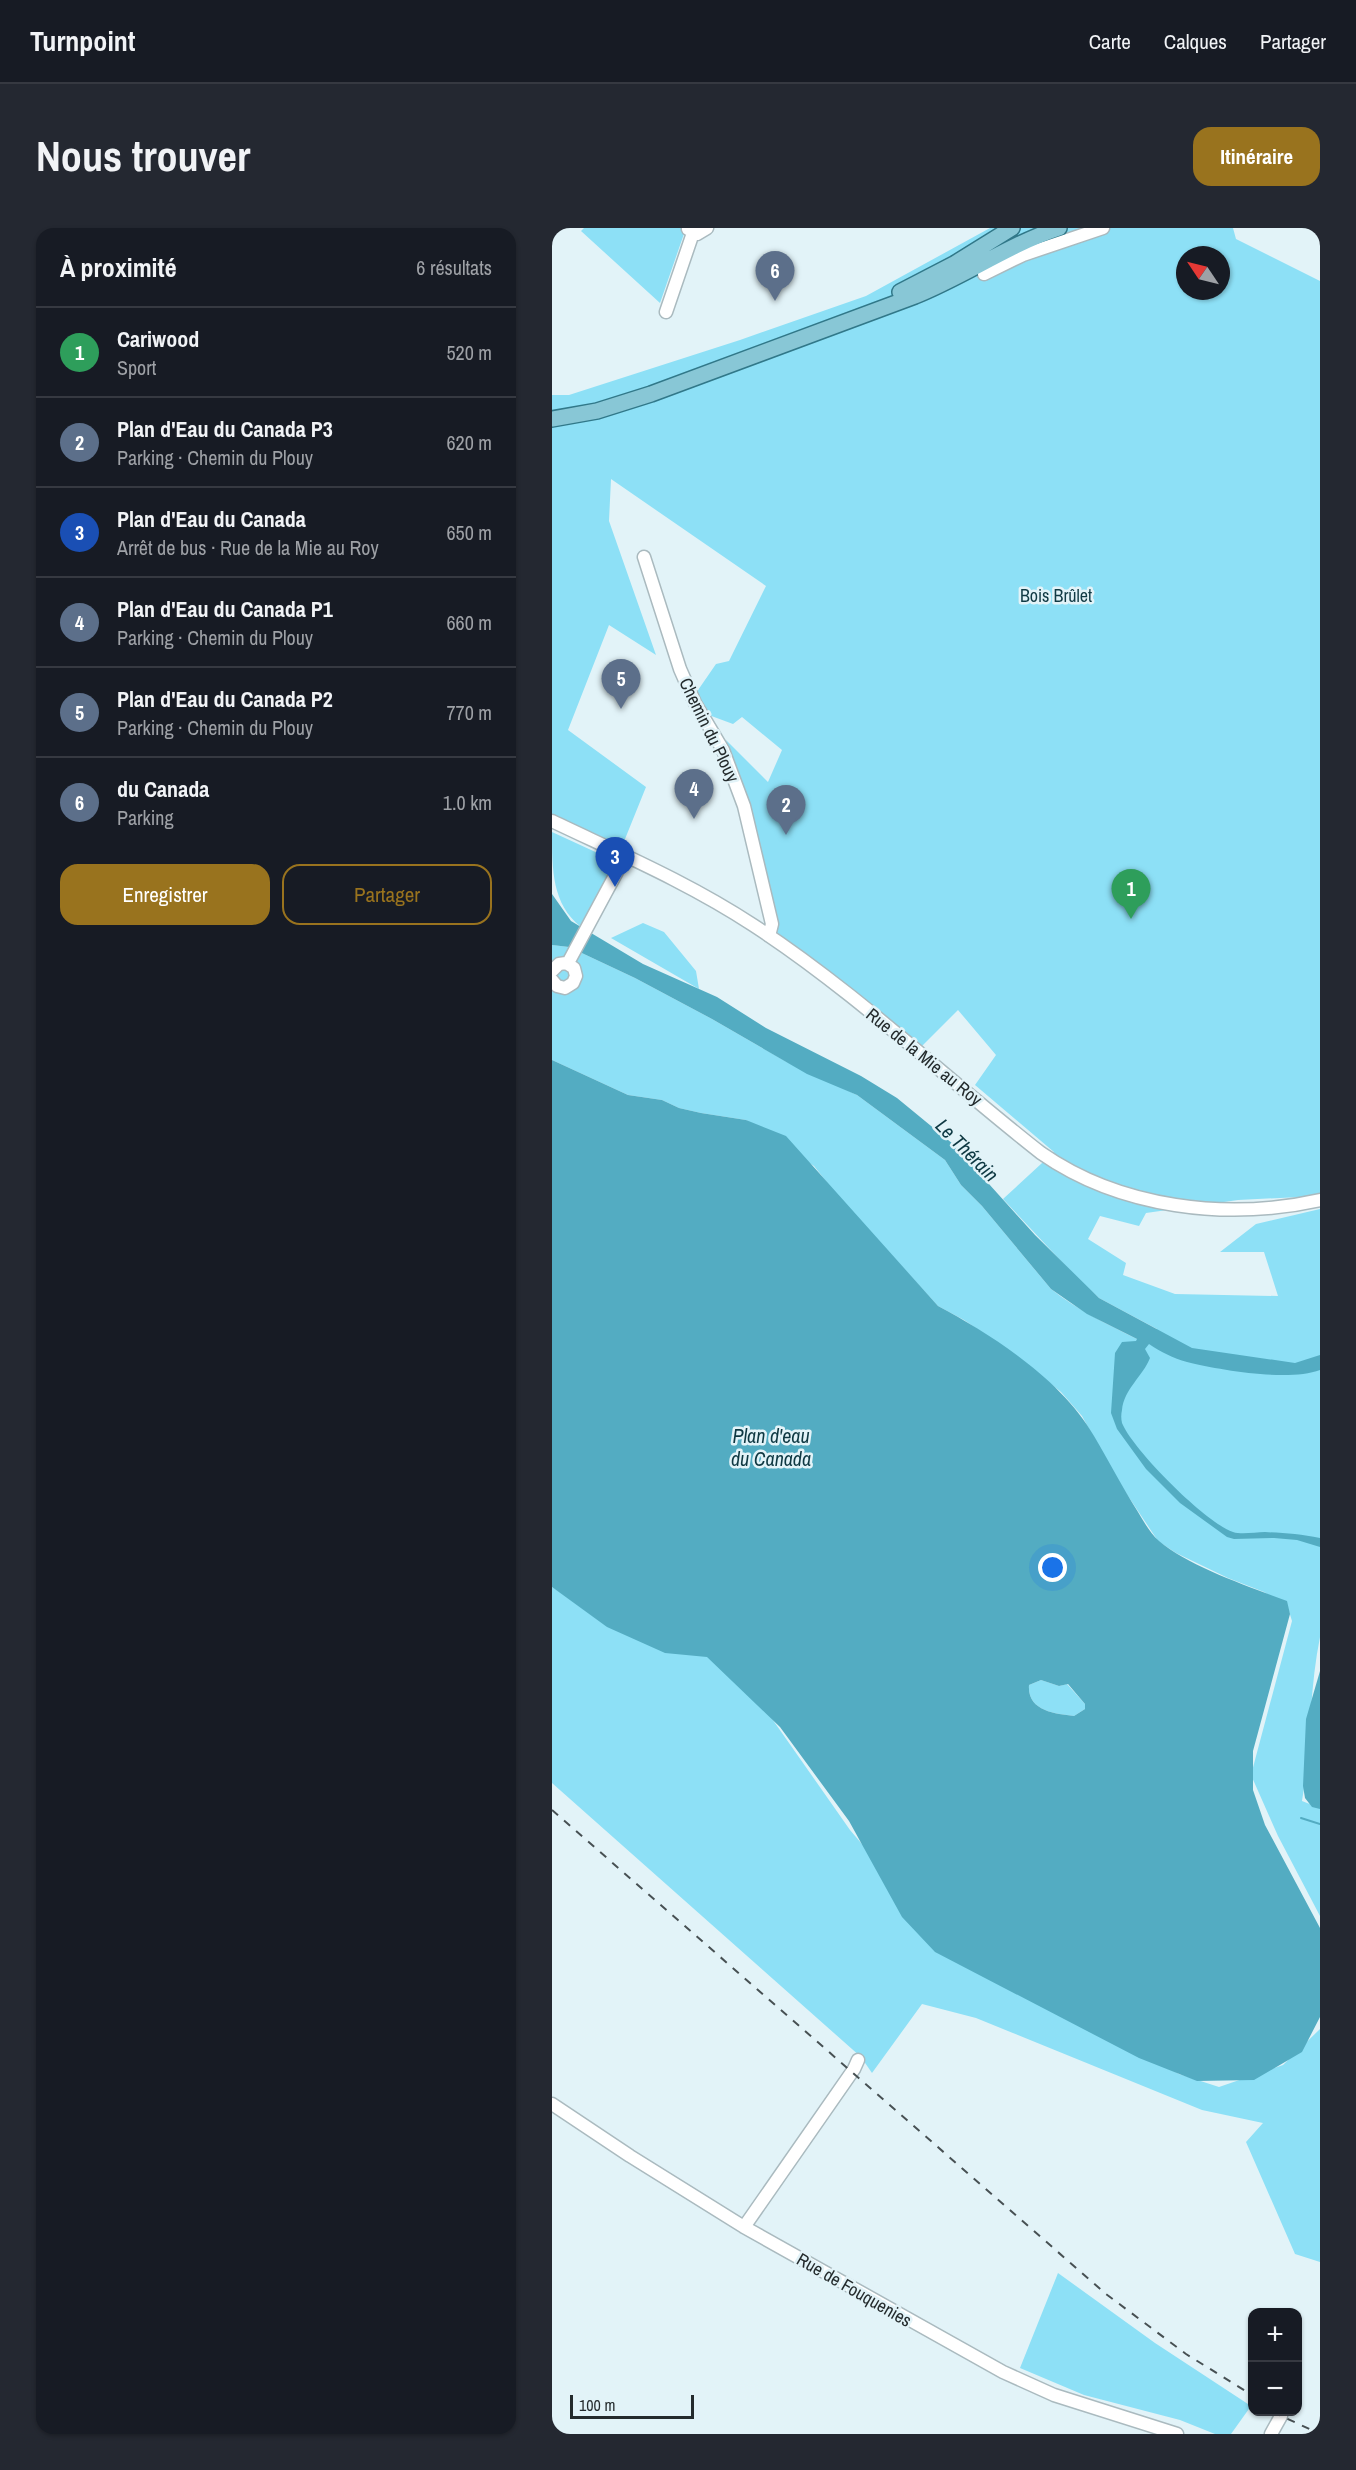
<!DOCTYPE html>
<html lang="fr">
<meta charset="utf-8">
<style>
:root{--surface:#171b24;--page:#242831;--text:#f1f3f6;--muted:#9ea1a6;--line:#363941;--accent:#99731e}
body{margin:0;font-family:"Archivo Narrow",sans-serif;background:var(--page);color:var(--text)}
.controls{position:absolute;right:18px;bottom:18px;display:grid;overflow:hidden;border-radius:12px;box-shadow:0 2px 4px #0004}
.controls button{width:54px;height:54px;display:grid;place-items:center;padding:0;border:0;border-bottom:2px solid var(--line);background:var(--surface);color:var(--text);font:30px sans-serif}
.compass{position:absolute;left:624px;top:18px;width:54px;height:54px;border-radius:50%;background:var(--surface);box-shadow:0 2px 4px #0004;rotate:305deg}
.scale{position:absolute;left:18px;bottom:15px;width:124px;box-sizing:border-box;padding-left:6px;border:3px solid #242b2d;border-top:0;font-size:16px;line-height:21px;white-space:nowrap;color:#242b2d;-webkit-text-stroke:4px #e2f3f8;paint-order:stroke}
.you{position:absolute;left:501px;top:1340px;width:21px;height:21px;margin:-15px;border:4px solid #fff;border-radius:50%;background:#1a73e8;box-shadow:0 0 0 9px #1a73e833}
.badge{display:grid;place-items:center;width:39px;height:39px;border-radius:50%;background:var(--accent);color:#fff;font-size:20px;font-weight:700}
.pin{position:absolute;translate:-50% -50px;filter:drop-shadow(0 2px 3px #0008)}
.pin::after{content:'';position:absolute;top:32px;width:21px;height:18px;background:inherit;clip-path:polygon(0 0,100% 0,50% 100%)}
.list{margin:0;padding:0;list-style:none}
h2{display:flex;justify-content:space-between;align-items:center;height:78px;margin:0;padding:0 24px;font-size:26px}
h2 small{font-size:20px;font-weight:400;color:var(--muted)}
.list li{display:grid;grid-template-columns:39px 1fr auto;gap:18px;align-items:center;box-sizing:border-box;height:90px;padding:0 24px;border-top:2px solid var(--line)}
.list b{display:block;font-size:22px;white-space:nowrap}
.list p{margin:0;font-size:20px;white-space:nowrap;color:var(--muted)}
.list em{font-size:20px;font-style:normal;color:var(--muted)}
.actions{display:flex;gap:12px;padding:18px 24px}
.actions a{flex:1;padding:14px 0;border:2px solid var(--accent);border-radius:18px;text-align:center;font-size:21px;color:var(--accent)}
.actions .main{background:var(--accent);color:#fff}
.map{position:relative;flex:none;width:768px;height:2206px;overflow:hidden;border-radius:18px}
header{display:flex;align-items:center;gap:36px;box-sizing:border-box;height:84px;padding:0 30px;background:var(--surface);border-bottom:2px solid var(--line)}
header strong{font-size:28px}
nav{display:flex;gap:33px;margin-inline-start:auto;font-size:21px}
.intro{display:flex;align-items:center;justify-content:space-between;box-sizing:border-box;height:144px;padding:0 36px}
h1{margin:0;font-size:42px}
.button{padding:15px 27px;border-radius:18px;background:var(--accent);color:#fff;font-size:21px;font-weight:700}
main{display:flex;gap:36px;padding:0 36px}
aside{flex:1;background:var(--surface);border-radius:18px;box-shadow:0 2px 4px #0004}
.map>svg:first-child{display:block}
.green{fill:#8de0f6;fill-rule:evenodd}
.water{fill:#53acc2;fill-rule:evenodd}
.lines{fill:none;stroke-linecap:round;stroke-linejoin:round}
.stream{stroke:#53acc2;stroke-width:2}
.minor-casing{stroke:#aababf;stroke-width:15}
.major-casing{stroke:#317889;stroke-width:18}
.minor{stroke:#fff;stroke-width:12}
.major{stroke:#88c7d6;stroke-width:15}
.rail{stroke:#475053;stroke-width:2;stroke-dasharray:8 8;stroke-linecap:butt}
.labels{text-anchor:middle;stroke-width:5;stroke-linejoin:round;paint-order:stroke}
.park-label{font-size:18px;fill:#103a44;stroke:#e2f3f8}
.street-label{font-size:18px;fill:#242b2d;stroke:#e2f3f8}
.water-label{font-size:20px;font-style:italic;fill:#0e3842;stroke:#e2f3f8}
</style>
<header>
<strong>Turnpoint</strong>
<nav><a>Carte</a><a>Calques</a><a>Partager</a></nav>
</header>
<div class="intro"><h1>Nous trouver</h1><a class="button">Itinéraire</a></div>
<main>
<aside>
<h2>À proximité<small>6 résultats</small></h2>
<ul class="list">
<li><span class="badge" style="background:#2e9e5b">1</span><div><b>Cariwood</b><p>Sport</p></div><em>520 m</em></li>
<li><span class="badge" style="background:#5c6f8a">2</span><div><b>Plan d'Eau du Canada P3</b><p>Parking · Chemin du Plouy</p></div><em>620 m</em></li>
<li><span class="badge" style="background:#1a4fb4">3</span><div><b>Plan d'Eau du Canada</b><p>Arrêt de bus · Rue de la Mie au Roy</p></div><em>650 m</em></li>
<li><span class="badge" style="background:#5c6f8a">4</span><div><b>Plan d'Eau du Canada P1</b><p>Parking · Chemin du Plouy</p></div><em>660 m</em></li>
<li><span class="badge" style="background:#5c6f8a">5</span><div><b>Plan d'Eau du Canada P2</b><p>Parking · Chemin du Plouy</p></div><em>770 m</em></li>
<li><span class="badge" style="background:#5c6f8a">6</span><div><b>du Canada</b><p>Parking</p></div><em>1.0 km</em></li>
</ul>
<div class="actions"><a class="main">Enregistrer</a><a>Partager</a></div>
</aside>
<div class="map">
<svg width="768" height="2206" viewBox="0 0 768 2206">
<rect width="100%" height="100%" fill="#e2f3f8"/>
<!-- green -->
<path class="green" d="M32,0H134L108,75L29,3Z
M438,0H681L684,11L768,53V968L686,972L594,985L587,998L548,988L536,1011L574,1035L571,1047L623,1066L726,1068L712,1024H668L704,996L768,981V1409C757,1463 759,1519 750,1573L768,1580V1688L726,1608L699,1547L740,1393L736,1380L712,1364L676,1350L624,1325L606,1313L564,1250L530,1188L509,1164L459,1124L412,1092L386,1078L285,967L262,938L194,892L149,885L127,880L110,872L76,867L0,832V717L17,719L83,750L160,791L233,833L305,867L393,932L409,957L430,978L499,1061C525,1082 555,1096 585,1111L605,1101L547,1070L524,1049L451,971L502,924L423,857L444,827L406,782L365,823L223,703L174,512L216,554L230,522L190,489L181,496L154,486L144,465L164,436L177,433L214,358L59,251L57,293L104,427L57,397L16,502L94,559L73,611L65,620L0,588V167H17L188,112L314,68ZM633,27H669V63H633Z
M0,604L63,633L29,699C0,676 0,642 0,604Z
M91,695L112,704L144,743L147,761L59,710Z
M0,1359L65,1399L157,1429L195,1455L298,1602L394,1715L422,1734L627,1846L667,1859L731,1837L768,1801V2034L743,2026L694,1914L711,1895L650,1882L424,1790L370,1776L320,1845L309,1829L0,1555Z
M489,1452L507,1458L515,1456L533,1476V1481L522,1488C503,1486 475,1483 477,1457Z
M506,2045L603,2115L699,2178L679,2206H663L628,2192L532,2167L468,2140Z"/>
<!-- water -->
<path class="water" d="M0,666L19,693L91,736L165,769L214,800L309,848L345,870L401,916L483,1007L547,1070L640,1120L743,1135L768,1127V1142C736,1154 668,1142 635,1134C621,1130 609,1124 597,1116L593,1121L598,1130C591,1148 572,1161 570,1182C569,1186 569,1191 570,1195C581,1222 654,1295 681,1304C690,1307 703,1304 713,1304C732,1305 749,1306 768,1310V1319L745,1312L722,1310L682,1311L675,1309L628,1275L594,1241L565,1201L559,1185L563,1125L570,1114L584,1113L585,1111L535,1086L499,1061L430,978L409,957L393,932L305,867L255,846L160,791L83,750L17,719L0,717Z
M0,832L76,867L110,872L127,880L149,885L194,892L234,908L386,1078C442,1108 510,1152 542,1208C557,1233 570,1259 586,1284C592,1294 598,1305 607,1313C636,1338 698,1359 735,1373L738,1386L701,1523V1562L713,1597L768,1700V1789L750,1824L702,1852L645,1853L587,1830L383,1724L350,1689L297,1593L228,1499L155,1429L113,1425L55,1399L0,1359ZM489,1452L507,1458L516,1456L533,1476V1481L522,1488C503,1486 475,1483 477,1457Z
M768,1443V1581L760,1579L753,1570L751,1558L754,1491Z"/>
<g class="lines">
<!-- stream -->
<path class="stream" d="M749,1590L768,1596"/>
<!-- minor casing -->
<g class="minor-casing">
<path id="minor" d="M136,1L145,6L155,0
M432,46L471,27L551,0
M114,84L141,5
M92,329L128,441L143,475L171,522L192,578L220,696L217,708
M0,593C69,626 137,655 201,697C304,764 393,850 489,925C568,980 675,993 768,972
M16,735L74,627
M0,743L7,736L14,735L22,740L24,748L21,755L13,760L5,758L0,752
M0,1876L78,1928L192,1999L451,2144L502,2167L625,2206
M192,1999L302,1841L306,1832
M719,2206L729,2188"/>
</g>
<!-- major casing -->
<g class="major-casing">
<path id="major" d="M348,64L402,36L460,0
M0,191L45,183L99,166L363,68C413,48 456,17 507,0"/>
</g>
<!-- minor -->
<use href="#minor" class="minor"/>
<!-- major -->
<use href="#major" class="major"/>
<!-- rail -->
<path class="rail" d="M0,1582L554,2066L634,2126L700,2167
M721,2184L768,2206"/>
</g>
<g class="labels">
<!-- park labels -->
<g class="park-label">
<text x="504" y="374">Bois Brûlet</text>
</g>
<!-- street labels -->
<g class="street-label">
<text transform="translate(157 502) rotate(64)" y="6">Chemin du Plouy</text>
<text transform="translate(372 829) rotate(39)" y="6">Rue de la Mie au Roy</text>
<text transform="translate(302 2062) rotate(30)" y="6">Rue de Fouquenies</text>
</g>
<!-- water labels -->
<g class="water-label">
<text transform="translate(415 922) rotate(45)" y="7">Le Thérain</text>
<text x="219" y="1215">Plan d'eau<tspan x="219" dy="23">du Canada</tspan></text>
</g>
</g>
</svg>
<div class="controls">
<button>+</button>
<button>−</button>
</div>
<svg class="compass" viewBox="-18 -18 36 36"><path d="M0-13l5 13h-10z" fill="#e53935"/><path d="M0 13l5-13h-10z" fill="#9ea1a6"/></svg>
<div class="scale">100 m</div>
<div class="you"></div>
<div class="pin badge" style="left:579px;top:691px;background:#2e9e5b">1</div>
<div class="pin badge" style="left:234px;top:607px;background:#5c6f8a">2</div>
<div class="pin badge" style="left:63px;top:659px;background:#1a4fb4">3</div>
<div class="pin badge" style="left:142px;top:591px;background:#5c6f8a">4</div>
<div class="pin badge" style="left:69px;top:481px;background:#5c6f8a">5</div>
<div class="pin badge" style="left:223px;top:73px;background:#5c6f8a">6</div>
</div>
</main>
